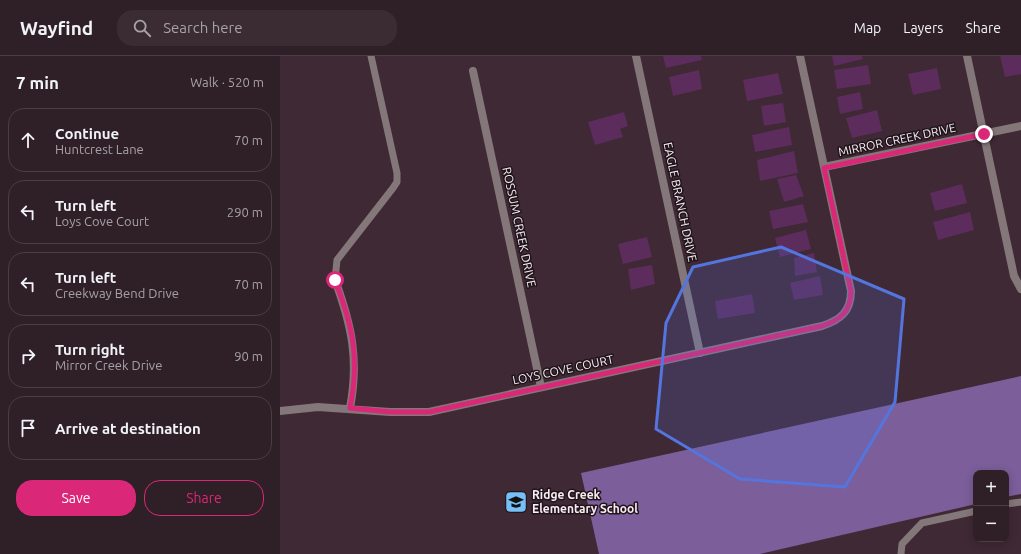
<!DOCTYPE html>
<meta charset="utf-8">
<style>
:root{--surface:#2f1f27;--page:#3b2c33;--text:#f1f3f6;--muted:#a7a2a7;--line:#4a3d44;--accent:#db2777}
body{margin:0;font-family:Ubuntu,sans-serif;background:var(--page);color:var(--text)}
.controls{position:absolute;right:12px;bottom:12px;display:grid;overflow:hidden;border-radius:8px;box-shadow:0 2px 10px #0003}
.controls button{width:36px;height:36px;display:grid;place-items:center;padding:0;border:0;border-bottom:1px solid var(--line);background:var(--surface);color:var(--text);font:20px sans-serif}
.stop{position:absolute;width:12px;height:12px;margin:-9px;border:3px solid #db2777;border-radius:50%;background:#fff}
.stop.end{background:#db2777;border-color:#fff;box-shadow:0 1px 4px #0008}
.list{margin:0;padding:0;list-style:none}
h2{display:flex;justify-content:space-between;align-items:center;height:52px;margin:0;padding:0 16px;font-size:17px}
h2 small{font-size:13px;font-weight:400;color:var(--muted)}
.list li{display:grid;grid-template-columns:26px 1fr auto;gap:12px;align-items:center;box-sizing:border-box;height:64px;margin:0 8px 8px;padding:0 8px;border:1px solid var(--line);border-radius:16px}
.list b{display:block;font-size:15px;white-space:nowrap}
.list p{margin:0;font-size:13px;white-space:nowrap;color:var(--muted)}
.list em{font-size:13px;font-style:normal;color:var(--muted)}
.actions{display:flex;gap:8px;padding:12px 16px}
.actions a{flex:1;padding:9px 0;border:1px solid var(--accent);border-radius:16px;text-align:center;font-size:14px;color:var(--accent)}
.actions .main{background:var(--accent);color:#fff}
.icon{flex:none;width:22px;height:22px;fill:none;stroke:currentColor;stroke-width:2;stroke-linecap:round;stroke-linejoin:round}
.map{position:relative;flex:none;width:741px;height:498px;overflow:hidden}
header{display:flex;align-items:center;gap:24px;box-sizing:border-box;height:56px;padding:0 20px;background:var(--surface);border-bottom:1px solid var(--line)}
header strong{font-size:19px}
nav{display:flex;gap:22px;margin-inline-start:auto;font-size:14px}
.search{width:280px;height:36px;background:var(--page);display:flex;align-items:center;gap:10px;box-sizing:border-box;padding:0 14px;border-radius:16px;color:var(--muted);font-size:15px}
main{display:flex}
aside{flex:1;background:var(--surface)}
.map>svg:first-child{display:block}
.water{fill:#7b5e9a}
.building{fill:#5b2c5c}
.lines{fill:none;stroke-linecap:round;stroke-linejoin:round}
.service{stroke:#847779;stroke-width:7}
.minor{stroke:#847779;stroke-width:8}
.route{stroke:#db2777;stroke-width:5}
.marked{fill:#5475de;fill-opacity:0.2;stroke:#5475de;stroke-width:3;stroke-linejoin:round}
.labels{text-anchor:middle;stroke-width:3;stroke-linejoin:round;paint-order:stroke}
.street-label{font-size:12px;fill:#faebf2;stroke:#1f151a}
.poi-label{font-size:12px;font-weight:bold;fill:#faebf2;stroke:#1f151a;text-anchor:start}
</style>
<header>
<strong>Wayfind</strong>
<div class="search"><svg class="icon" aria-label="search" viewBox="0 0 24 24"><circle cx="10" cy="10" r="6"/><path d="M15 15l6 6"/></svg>Search here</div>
<nav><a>Map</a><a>Layers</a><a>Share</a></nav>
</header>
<main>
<aside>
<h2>7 min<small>Walk · 520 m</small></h2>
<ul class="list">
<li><svg class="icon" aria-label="ahead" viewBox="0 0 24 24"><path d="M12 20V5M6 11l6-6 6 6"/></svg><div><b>Continue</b><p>Huntcrest Lane</p></div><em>70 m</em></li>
<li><svg class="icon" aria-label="left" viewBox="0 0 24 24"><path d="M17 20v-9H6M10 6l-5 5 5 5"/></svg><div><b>Turn left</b><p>Loys Cove Court</p></div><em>290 m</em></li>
<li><svg class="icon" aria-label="left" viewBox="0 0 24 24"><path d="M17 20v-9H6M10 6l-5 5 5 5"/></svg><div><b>Turn left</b><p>Creekway Bend Drive</p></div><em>70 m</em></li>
<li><svg class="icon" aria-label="right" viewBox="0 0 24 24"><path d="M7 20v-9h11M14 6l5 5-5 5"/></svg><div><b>Turn right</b><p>Mirror Creek Drive</p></div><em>90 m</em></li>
<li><svg class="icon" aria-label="arrive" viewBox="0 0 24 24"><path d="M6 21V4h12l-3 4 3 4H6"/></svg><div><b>Arrive at destination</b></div></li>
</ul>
<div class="actions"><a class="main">Save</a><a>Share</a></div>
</aside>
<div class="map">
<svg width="741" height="498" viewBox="0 0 741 498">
<rect width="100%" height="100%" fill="#3f2934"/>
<!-- water -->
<path class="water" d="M741,320V438L726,441V417H696V448L480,498H319L301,417Z"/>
<!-- building -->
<path class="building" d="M383,0H421L422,4L386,12Z
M552,0H582L583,3L554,10Z
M720,0H741V18L725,21Z
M588,9L591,28L557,33L554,14Z
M657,12L661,33L633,39L628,18Z
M419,14L422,33L393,40L389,21Z
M498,17L503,38L467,45L463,24Z
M580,36L583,53L560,58L557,41Z
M503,47L506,66L484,70L481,50Z
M597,54L602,75L572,82L566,62Z
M344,56L348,70L340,73L343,81L315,89L308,66Z
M509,71L512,89L475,96L472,79Z
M514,95L518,117L480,125L477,104Z
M516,119L524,140L504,146L497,123Z
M682,128L687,147L655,155L650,137Z
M523,148L528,166L493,173L489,155Z
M690,156L694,174L658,184L653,166Z
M526,174L531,193L500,201L495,182Z
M367,181L372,201L343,208L338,188Z
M534,197L537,216L515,220L514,202Z
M372,209L375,228L351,234L348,213Z
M540,220L543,239L514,244L510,227Z
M472,238L475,257L438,263L435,245Z"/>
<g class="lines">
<!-- service -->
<path class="service" d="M55,224L57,204L113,132L117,126V117L91,0
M726,448L741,446
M621,498L622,488L642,467L696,455"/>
<!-- minor -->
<path class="minor" d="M356,0L420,297
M687,0L734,220L741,233
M193,15L261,331
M544,111L741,70
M55,224C72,270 79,304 70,352
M0,355L38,351L110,356H149L542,270C560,264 571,256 571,235L520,0"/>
</g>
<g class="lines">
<!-- route -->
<path class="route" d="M55,224C73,271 80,303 70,352L110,356H149L542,270C560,264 571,256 571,235L544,112L704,78"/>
</g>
<!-- marked area -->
<path class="marked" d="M501,191L624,243L615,346L565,431L460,423L376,373L386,267L413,211Z"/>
<!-- icons -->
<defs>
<g id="school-square" transform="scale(1.15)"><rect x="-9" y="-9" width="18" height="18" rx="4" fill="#77bff7" stroke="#1f151a"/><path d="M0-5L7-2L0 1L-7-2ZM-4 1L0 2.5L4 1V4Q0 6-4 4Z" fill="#111"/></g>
</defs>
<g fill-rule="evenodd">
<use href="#school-square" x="236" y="446"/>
</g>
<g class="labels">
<!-- street labels -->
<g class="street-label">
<text transform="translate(617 84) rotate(-12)" y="4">MIRROR CREEK DRIVE</text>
<text transform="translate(400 146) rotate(78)" y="4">EAGLE BRANCH DRIVE</text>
<text transform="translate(239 171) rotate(78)" y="4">ROSSUM CREEK DRIVE</text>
<text transform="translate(283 314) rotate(-12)" y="4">LOYS COVE COURT</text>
</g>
<!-- poi labels -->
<g class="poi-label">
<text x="252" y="443">Ridge Creek<tspan x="252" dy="14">Elementary School</tspan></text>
</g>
</g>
</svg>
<div class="controls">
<button>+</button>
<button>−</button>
</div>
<div class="stop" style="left:55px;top:224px"></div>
<div class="stop end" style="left:704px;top:78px"></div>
</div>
</main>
